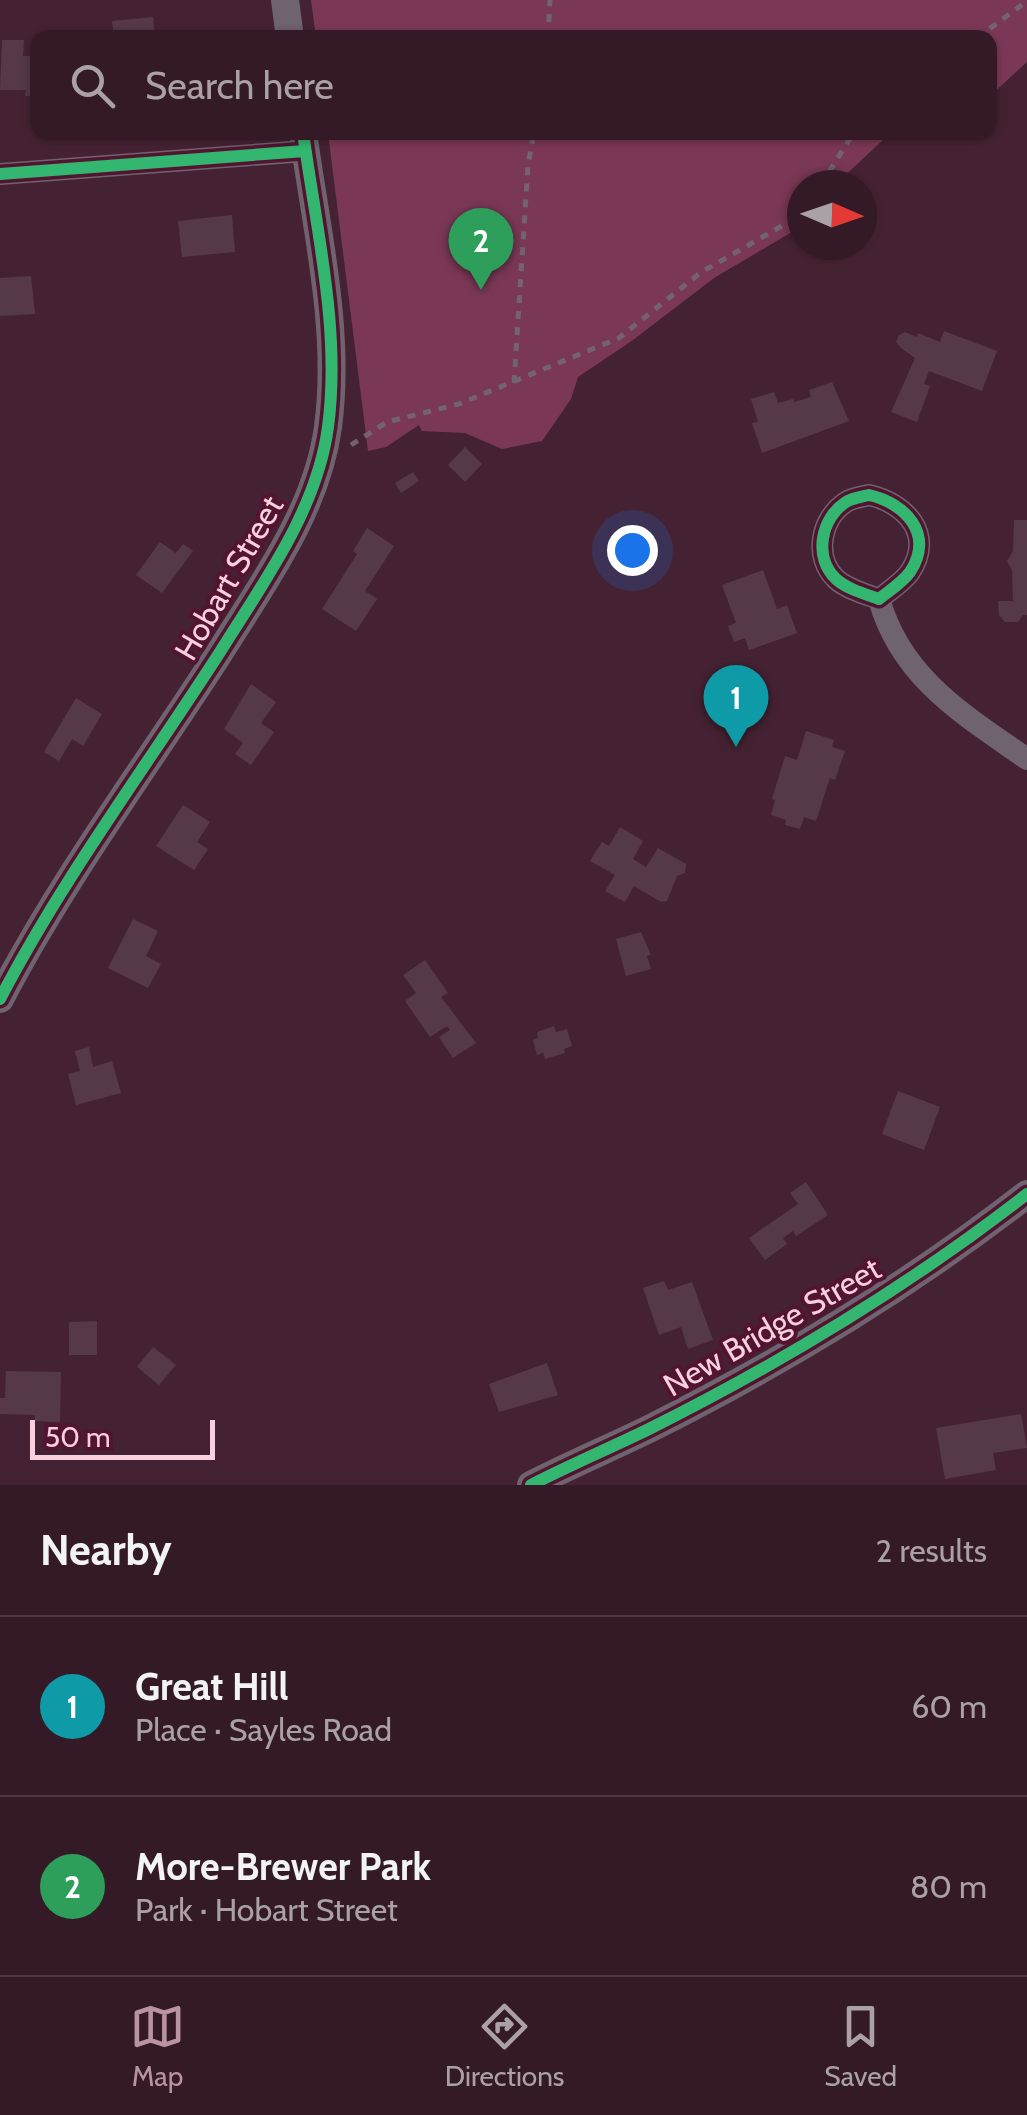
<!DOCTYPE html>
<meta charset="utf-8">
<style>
:root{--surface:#341a26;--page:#3c232e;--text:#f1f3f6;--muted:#a9a1a7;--line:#4e3843;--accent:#b993a2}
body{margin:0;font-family:Cabin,sans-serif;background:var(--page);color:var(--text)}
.compass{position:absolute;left:787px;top:170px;width:90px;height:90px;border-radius:50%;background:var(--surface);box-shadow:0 2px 8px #0004;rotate:92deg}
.scale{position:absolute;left:30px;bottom:25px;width:185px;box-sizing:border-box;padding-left:10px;border:5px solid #f8d0de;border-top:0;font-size:28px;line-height:35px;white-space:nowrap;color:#f8d0de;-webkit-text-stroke:8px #531432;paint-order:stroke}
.you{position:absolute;left:632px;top:550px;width:35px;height:35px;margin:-25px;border:8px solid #fff;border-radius:50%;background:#1a73e8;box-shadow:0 0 0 15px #1a73e833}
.badge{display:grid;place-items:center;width:65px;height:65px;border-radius:50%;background:var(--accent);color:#fff;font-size:32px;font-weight:700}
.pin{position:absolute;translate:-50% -82px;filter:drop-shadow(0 2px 5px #0008)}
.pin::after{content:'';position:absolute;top:52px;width:35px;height:30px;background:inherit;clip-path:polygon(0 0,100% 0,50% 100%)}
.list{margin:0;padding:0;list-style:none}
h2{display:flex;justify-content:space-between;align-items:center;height:130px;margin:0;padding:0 40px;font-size:42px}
h2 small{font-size:32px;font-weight:400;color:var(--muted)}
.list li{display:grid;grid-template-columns:65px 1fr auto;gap:30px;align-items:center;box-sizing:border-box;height:180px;padding:0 40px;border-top:2px solid var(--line)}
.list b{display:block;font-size:38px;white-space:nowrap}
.list p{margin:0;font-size:32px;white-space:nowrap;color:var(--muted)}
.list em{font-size:32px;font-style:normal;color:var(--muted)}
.icon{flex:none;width:55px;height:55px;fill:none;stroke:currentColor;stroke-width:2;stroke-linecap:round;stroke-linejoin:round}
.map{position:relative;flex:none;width:1027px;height:1485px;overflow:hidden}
.search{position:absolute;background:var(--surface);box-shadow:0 2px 8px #0004;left:30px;right:30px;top:30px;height:110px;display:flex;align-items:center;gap:25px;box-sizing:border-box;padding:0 35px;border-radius:20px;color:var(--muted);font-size:38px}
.sheet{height:490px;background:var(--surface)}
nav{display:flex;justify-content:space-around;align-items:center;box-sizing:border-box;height:140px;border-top:2px solid var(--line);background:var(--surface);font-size:28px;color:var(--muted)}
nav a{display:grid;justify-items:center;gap:5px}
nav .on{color:var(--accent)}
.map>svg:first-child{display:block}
.green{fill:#7b3856}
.building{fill:#553949}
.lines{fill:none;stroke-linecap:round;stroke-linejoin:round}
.path{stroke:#73636e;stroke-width:5;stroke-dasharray:8 8;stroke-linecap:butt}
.minor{stroke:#6e636f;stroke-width:22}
.tertiary{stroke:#6e636f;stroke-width:28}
.cycleway-casing{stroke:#531432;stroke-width:19}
.cycleway{stroke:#33b770;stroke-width:12}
.labels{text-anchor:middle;stroke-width:8;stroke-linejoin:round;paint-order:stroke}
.street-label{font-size:32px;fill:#f8d0de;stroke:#531432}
</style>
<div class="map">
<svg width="1027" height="1485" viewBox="0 0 1027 1485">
<rect width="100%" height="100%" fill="#452233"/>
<!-- green -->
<path class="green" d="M311,0H1027V62L990,96V38L316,37Z
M328,133V132L897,133L886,137L835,185H802V226L714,278L633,340L578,377L571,399L542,441L502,449L465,433L422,431L419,425L386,447L368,451Z"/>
<!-- building -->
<path class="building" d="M153,17L155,38H114L112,21Z
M221,31L222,38H179V35Z
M2,40H24L23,56H38V96H25L26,90H0Z
M232,215L235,252L182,257L178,221Z
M31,276L35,314L0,316V278Z
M944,331L997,351L982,391L929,371L924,384L930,386L917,422L891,412L915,358L901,348L896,342L899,335L905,332L917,337L918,333L940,342Z
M832,382L849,421L762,453L752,423L758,422L751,399L774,392L778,403L793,399L794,402L811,397L809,390Z
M465,447L482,464L465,482L448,465Z
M413,472L419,481L401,493L395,483Z
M1014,520H1027V615H1023L1018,622H1005L999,615L998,601H1013L1012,570L1007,561L1013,551Z
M367,528L394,546L365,591L377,599L356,631L322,609L357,554L353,551Z
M160,542L176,553L183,544L193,551L162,593L136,575Z
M763,570L777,609L787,605L797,633L749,650L745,638L734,642L728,626L736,623L722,585Z
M251,684L276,702L261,723L274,732L251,765L235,754L243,743L224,729Z
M76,698L102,714L83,746L72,739L59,761L44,752Z
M806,731L834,740L832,747L845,751L835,780L830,778L816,821L804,817L800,829L785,825L786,820L771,815L775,800L772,799L785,756L797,760Z
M183,805L210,822L197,842L208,849L194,870L156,846Z
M620,827L643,841L633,859L646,867L658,848L686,864L685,873L677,876L667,901L661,902L634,886L625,902L605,891L615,875L590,861L602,842L609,846Z
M133,919L158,931L146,956L161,964L148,988L108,968Z
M641,932L651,955L647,956L651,969L626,976L616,939Z
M425,960L448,993L441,997L476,1043L453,1058L439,1037L450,1030L447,1026L430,1037L405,1001L416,993L403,975Z
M554,1026L556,1032L567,1029L572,1046L564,1049L565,1053L545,1059L543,1053L537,1055L533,1040L538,1038L537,1032Z
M89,1047L93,1067L112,1061L121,1093L76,1105L68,1074L80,1071L75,1051Z
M898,1091L940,1107L924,1150L882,1134Z
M806,1182L828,1215L796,1236L793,1231L783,1238L787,1244L765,1260L749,1238L798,1204L790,1193Z
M664,1281L668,1290L692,1282L713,1340L688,1349L681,1327L659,1335L643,1288Z
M97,1321V1355H69V1322Z
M153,1347L176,1365L159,1385L137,1367Z
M547,1363L558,1395L499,1412L489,1384Z
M6,1371L61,1372L60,1422L35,1421V1415L0,1414V1398H5Z
M1021,1414L1027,1448L993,1453L996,1470L945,1479L936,1428Z"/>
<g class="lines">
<!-- path -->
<path class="path" d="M548,38L550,0
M977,38L1027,1
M821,185L854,132
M514,383L528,165L534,132
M351,445L387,422L459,404L619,338L700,273L792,220L802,209"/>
<!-- minor -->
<path class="minor" d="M0,174L305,151
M869,495C905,503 935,534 910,572C903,582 889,591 879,599C865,594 847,589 836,579C813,557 821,518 846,502C852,498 861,497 869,495Z
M879,599C901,678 964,715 1027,759"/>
<!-- tertiary -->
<path class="tertiary" d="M285,0L290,38
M0,999C63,878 146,767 220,652C263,583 317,510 328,427C341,330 316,229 303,132
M531,1485C570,1465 610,1448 649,1429C781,1363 910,1285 1027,1194"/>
<!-- cycleway casing -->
<g class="cycleway-casing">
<path id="cycleway" d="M0,174L305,151
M869,495C905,503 935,534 910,572C903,582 889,591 879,599C865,594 847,589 836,579C813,557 821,518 846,502C852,498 861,497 869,495Z
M0,999C63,878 146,767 220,652C263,583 317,510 328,427C341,330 316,229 303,132
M531,1485C570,1465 610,1448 649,1429C781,1363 910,1285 1027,1194"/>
</g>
<!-- cycleway -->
<use href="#cycleway" class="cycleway"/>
</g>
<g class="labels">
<!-- street labels -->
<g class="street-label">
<text transform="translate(229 578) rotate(-60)" y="11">Hobart Street</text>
<text transform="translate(772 1327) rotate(-30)" y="11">New Bridge Street</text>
</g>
</g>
</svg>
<svg class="compass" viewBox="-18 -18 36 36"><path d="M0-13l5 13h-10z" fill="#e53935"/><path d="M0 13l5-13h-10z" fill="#a9a1a7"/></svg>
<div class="scale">50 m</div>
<div class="you"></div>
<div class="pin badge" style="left:736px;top:747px;background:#0f9aa8">1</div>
<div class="pin badge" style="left:481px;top:290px;background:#2e9e5b">2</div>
<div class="search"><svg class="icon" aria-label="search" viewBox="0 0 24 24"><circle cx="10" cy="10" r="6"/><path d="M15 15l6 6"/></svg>Search here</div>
</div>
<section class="sheet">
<h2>Nearby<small>2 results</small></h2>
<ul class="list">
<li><span class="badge" style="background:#0f9aa8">1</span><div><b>Great Hill</b><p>Place · Sayles Road</p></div><em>60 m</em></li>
<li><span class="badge" style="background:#2e9e5b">2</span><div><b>More-Brewer Park</b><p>Park · Hobart Street</p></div><em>80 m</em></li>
</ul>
</section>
<nav>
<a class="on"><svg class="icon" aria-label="map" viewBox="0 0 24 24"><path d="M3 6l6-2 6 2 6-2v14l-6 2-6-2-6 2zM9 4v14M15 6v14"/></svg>Map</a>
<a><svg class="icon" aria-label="directions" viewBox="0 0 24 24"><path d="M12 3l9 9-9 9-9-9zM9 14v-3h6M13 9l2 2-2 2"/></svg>Directions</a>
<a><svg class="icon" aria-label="saved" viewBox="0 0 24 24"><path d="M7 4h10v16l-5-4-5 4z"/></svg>Saved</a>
</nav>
